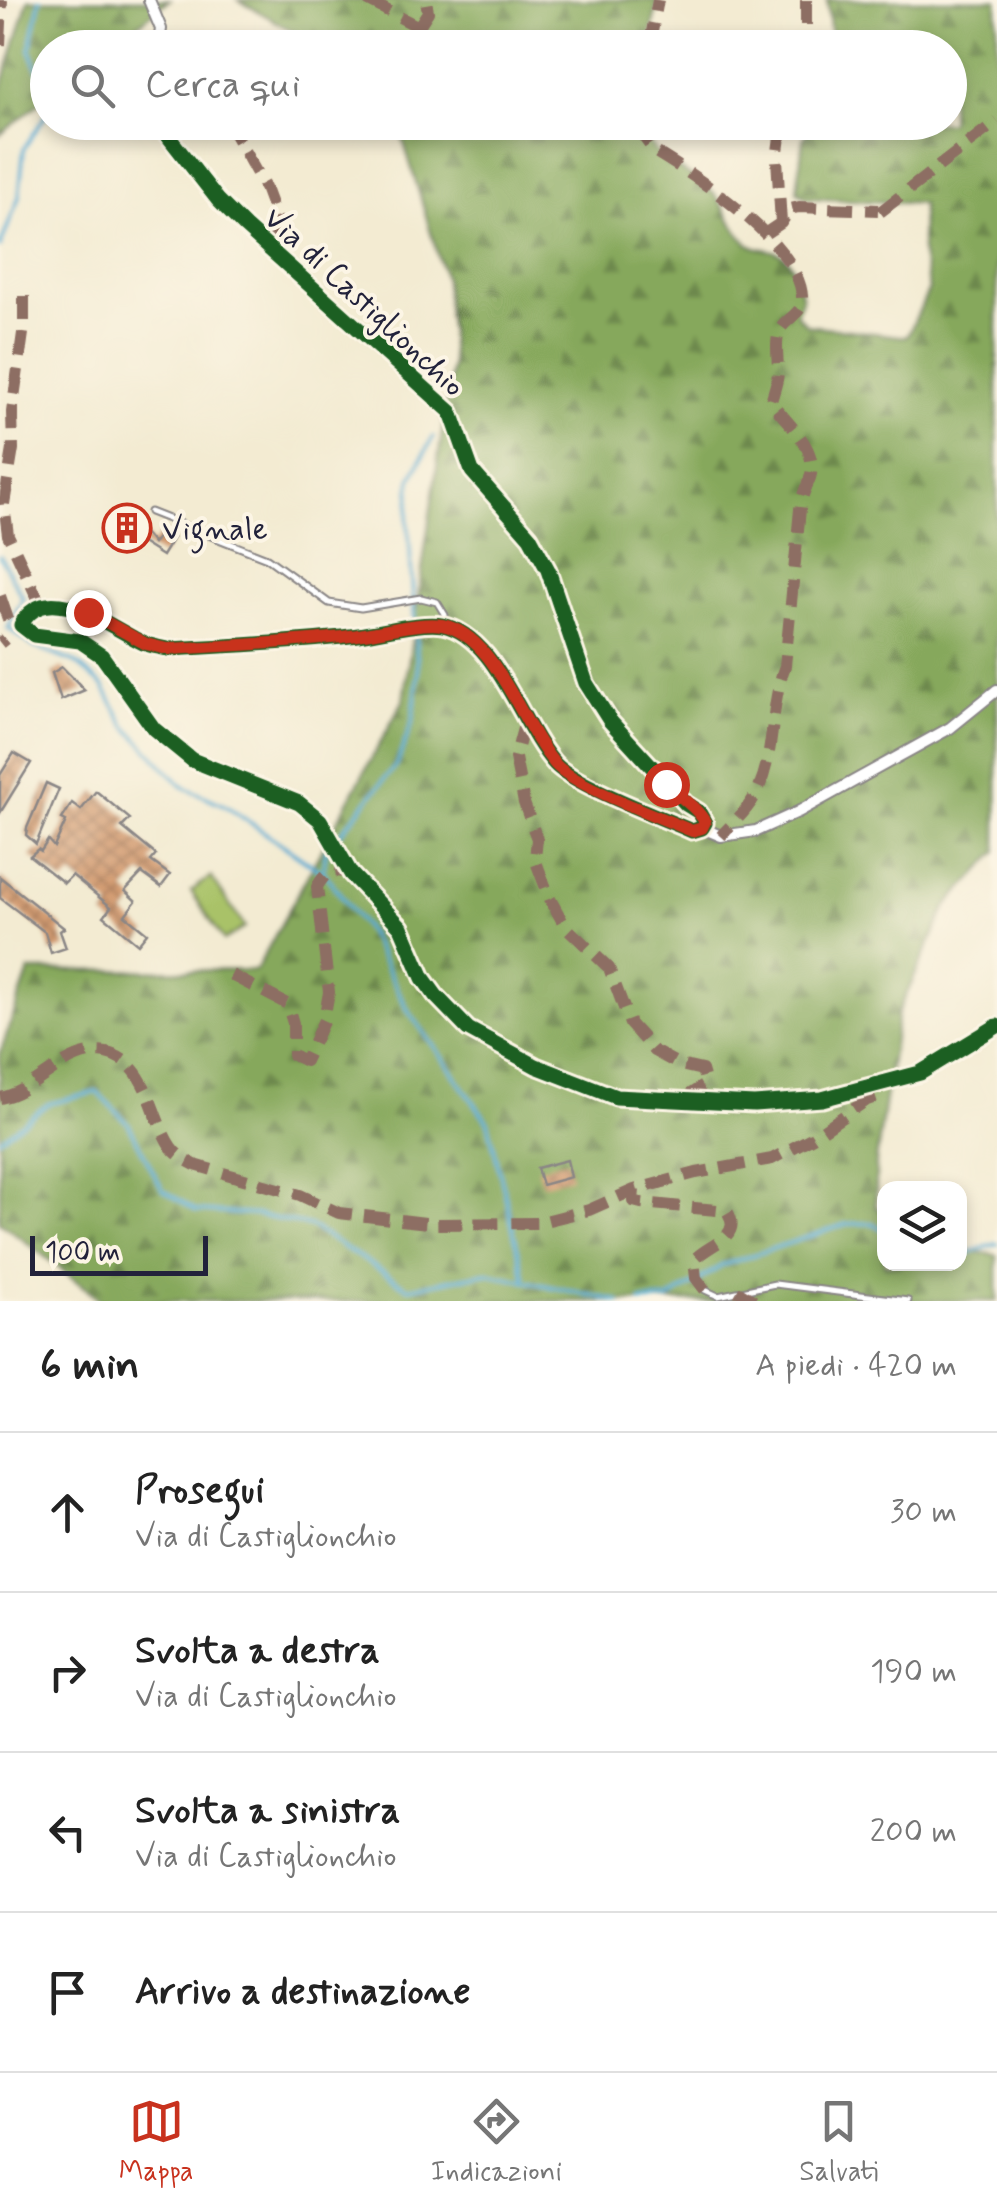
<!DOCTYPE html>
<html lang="it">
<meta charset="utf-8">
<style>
:root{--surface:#fff;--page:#f6f6f6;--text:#222;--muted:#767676;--line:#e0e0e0;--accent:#c8321e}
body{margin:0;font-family:Mynerve,sans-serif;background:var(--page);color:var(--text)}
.controls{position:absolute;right:30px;bottom:30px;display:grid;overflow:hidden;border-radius:20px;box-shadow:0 5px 15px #0003}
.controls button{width:90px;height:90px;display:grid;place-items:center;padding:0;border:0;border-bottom:2px solid var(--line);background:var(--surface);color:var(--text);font:50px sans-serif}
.scale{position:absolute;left:30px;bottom:25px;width:178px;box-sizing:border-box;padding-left:10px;border:5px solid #22223b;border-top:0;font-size:28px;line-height:35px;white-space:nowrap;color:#22223b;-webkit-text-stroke:8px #fcf5e5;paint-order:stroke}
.stop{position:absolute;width:30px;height:30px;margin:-22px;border:8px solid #c8321e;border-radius:50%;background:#fff}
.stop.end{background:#c8321e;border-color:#fff;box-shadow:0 2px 10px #0008}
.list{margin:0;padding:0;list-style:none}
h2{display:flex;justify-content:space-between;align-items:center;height:130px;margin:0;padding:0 40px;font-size:42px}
h2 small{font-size:32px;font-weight:400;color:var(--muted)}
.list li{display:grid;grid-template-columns:65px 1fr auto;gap:30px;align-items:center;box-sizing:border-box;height:160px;padding:0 40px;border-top:2px solid var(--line)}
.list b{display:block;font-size:38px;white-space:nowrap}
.list p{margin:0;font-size:32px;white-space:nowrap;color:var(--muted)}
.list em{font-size:32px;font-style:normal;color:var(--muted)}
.icon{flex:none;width:55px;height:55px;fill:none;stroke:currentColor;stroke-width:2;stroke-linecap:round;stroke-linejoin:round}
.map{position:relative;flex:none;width:997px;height:1301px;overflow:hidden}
.search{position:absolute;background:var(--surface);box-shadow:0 5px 15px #0003;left:30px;right:30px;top:30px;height:110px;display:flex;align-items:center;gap:25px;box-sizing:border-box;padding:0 35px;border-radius:55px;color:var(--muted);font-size:38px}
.sheet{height:770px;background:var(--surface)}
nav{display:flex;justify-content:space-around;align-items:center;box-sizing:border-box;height:140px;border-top:2px solid var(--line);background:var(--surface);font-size:28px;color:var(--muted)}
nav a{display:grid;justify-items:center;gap:5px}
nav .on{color:var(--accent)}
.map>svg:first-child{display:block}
.forest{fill:url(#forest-firs);stroke:#54654c;stroke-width:2.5}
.pitch{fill:#a9c268;stroke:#667252;stroke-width:2.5}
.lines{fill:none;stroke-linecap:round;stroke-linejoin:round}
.stream{stroke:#57aad2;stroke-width:4}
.building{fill:url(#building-cross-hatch)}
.lane-casing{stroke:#8a8686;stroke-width:9}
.street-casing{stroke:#8a8686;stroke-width:14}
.lane{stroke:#fff;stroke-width:5}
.street{stroke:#fff;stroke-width:10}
.quiet{stroke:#8d6e63;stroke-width:12;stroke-dasharray:25 12;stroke-linecap:butt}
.cycleway-casing{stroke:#fcf5e5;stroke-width:21}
.cycleway{stroke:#1b5e20;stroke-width:15}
.route{stroke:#c8321e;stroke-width:12}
.labels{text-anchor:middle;stroke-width:8;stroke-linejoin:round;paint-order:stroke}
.street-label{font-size:32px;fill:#22223b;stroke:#fcf5e5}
.poi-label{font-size:32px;fill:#22223b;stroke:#fcf5e5;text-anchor:start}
</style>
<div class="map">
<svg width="997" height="1301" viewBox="0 0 997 1301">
<defs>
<pattern id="forest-firs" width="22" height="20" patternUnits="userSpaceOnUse" patternTransform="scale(2.5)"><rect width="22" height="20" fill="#86a85c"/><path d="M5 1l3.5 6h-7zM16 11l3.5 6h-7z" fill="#6d884d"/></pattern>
<pattern id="building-cross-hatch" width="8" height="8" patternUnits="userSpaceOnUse" patternTransform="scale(2.5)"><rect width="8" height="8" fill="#d39c72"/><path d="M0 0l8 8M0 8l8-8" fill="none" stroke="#ab7f5f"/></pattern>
</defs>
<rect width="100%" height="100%" fill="#fcf5e5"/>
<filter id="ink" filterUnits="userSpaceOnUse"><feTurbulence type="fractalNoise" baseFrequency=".01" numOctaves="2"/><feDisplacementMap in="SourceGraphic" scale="20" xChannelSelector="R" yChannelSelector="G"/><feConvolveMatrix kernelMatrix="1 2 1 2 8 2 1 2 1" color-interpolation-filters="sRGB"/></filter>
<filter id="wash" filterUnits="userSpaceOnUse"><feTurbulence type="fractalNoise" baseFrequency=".0048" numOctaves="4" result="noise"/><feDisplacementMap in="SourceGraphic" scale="40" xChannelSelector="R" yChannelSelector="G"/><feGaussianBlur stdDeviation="2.25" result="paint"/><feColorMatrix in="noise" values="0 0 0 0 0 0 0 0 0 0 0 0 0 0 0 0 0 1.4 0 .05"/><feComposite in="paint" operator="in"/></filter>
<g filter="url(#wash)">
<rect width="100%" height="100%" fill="#f3ebd2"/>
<!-- forest -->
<path class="forest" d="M28,0H169L110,47L48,48L47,97L0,135V93Z
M238,0H658L649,47H321Z
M827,0H997V852L947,906L898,1013L876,1161V1207L884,1213V1264H960V1249L997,1255V1301H102L0,1222V1053L29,971L256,970L403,701L452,363L445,279L398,123H644C642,157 690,170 712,192C727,206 730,227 748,243C756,250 767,248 777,252C794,258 799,283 802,299L796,314L807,325L907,337L929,289L921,251L922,204L806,198L797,191L803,139L814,123L950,122V48L832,47Z"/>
<!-- pitch -->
<path class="pitch" d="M211,877L245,927L224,941L191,891Z"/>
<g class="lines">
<!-- stream -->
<path class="stream" d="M40,0L30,49L48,95
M0,247L19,197L24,148L48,112
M0,556L23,598L8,628L35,647L76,663L103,686L125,725L182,786L226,806L325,874L368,932L408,1010L488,1122L525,1280
M323,872L326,851L397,764L413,720L418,674L408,520L411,479L433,437
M0,1139L48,1104L97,1092L128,1123L162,1189L196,1211L257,1215L310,1226L408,1288L487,1273L618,1301
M960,1255L997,1244
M641,1301L669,1299L723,1265L847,1224L872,1223L884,1230"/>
</g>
<g id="blocks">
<!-- building -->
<path class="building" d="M130,516L153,544L162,531L173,538L162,556L140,542L123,555L107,535Z
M62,667L85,690L61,700L52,673Z
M14,753L31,763L0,813V775Z
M46,783L59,789L36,844L26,835L27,828Z
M96,791L130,819L122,827L156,855L151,861L170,875L161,887L142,873L125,891L136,901L125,915L147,933L138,944L104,916L111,907L72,875L64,883L30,856L38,849L41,851L48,840L54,847L66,821L62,819L72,803L81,810Z
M0,877L64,928L60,931L66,948L51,953L45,932L0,898Z
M567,1160L571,1177L542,1185L537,1168Z"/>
</g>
</g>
<g filter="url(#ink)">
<use href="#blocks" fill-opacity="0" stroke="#8a8686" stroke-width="2.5"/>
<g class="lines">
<!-- lane casing -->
<g class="lane-casing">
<path id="lane" d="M150,512L267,558L329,603L361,608L421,598L437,602L445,615L442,622
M705,1290L718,1296L775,1284L908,1301"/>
</g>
<!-- street casing -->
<g class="street-casing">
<path id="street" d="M149,0L161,29L158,48
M157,122L218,200L245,227L451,412L472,471L530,537L548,570L586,683L610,721L686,804L699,812L705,823L702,828L692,831C662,818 573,784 555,764C520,725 496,635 442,625C421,621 373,634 350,636C290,643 228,646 167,649C159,647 151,646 143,643C113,629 46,576 21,625L34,635L80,641L102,656L154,729L192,760L299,803L320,820L351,874L401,927L423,978L436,996L468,1029L536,1066L616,1097L754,1104L822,1099L920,1073L997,1026
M702,828L721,836L756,831L798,812L950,728L997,690"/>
</g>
<!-- lane -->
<use href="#lane" class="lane"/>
<!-- street -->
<use href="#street" class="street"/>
<!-- quiet -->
<path class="quiet" d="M367,0L459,48
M806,0V48
M419,26L428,12L426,0
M0,45L2,0
M649,48L658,0
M223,122L231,127L265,188L278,223L266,247
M641,122L643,136L654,151C697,177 806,247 802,302C800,316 784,319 779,332C775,344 778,358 778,371C778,381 774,391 771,401C785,423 820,447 810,478C806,489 801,496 800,509L785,666C769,707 776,755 756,794C747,811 733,823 721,836
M880,212L997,121
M781,223L777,159L782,122
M766,233L781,223L790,209L799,207L878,210
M24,296V326L12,412L13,449L4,504L8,535L42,608
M0,596L9,622L21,625
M0,643L5,639
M525,721L515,758L524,803L537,839L535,859L550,899L565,926L609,968L630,1024L654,1051L680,1065L702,1070L706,1084L686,1097
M231,975L287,1004L293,1023V1055L305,1061L324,1020L329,992L317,887C326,871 333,868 351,874
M0,1098C37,1092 66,1046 106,1053C148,1061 151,1118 171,1147C177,1156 186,1160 195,1165L300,1195L339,1213L435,1224L537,1223L589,1210L634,1190
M705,1290L696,1278L694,1260C709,1243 744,1238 727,1211L641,1203L633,1201L634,1190L696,1173L772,1159L813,1137L867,1100L879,1096
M737,1291L754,1301"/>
<!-- cycleway casing -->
<g class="cycleway-casing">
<path id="cycleway" d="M157,122L218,200L245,227L451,412L472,471L530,537L548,570L586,683L610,721L686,804L699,812L705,823L702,828L692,831C662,818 573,784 555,764C520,725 496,635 442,625C421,621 373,634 350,636C290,643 228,646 167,649C159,647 151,646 143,643C113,629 46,576 21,625L34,635L80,641L102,656L154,729L192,760L299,803L320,820L351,874L401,927L423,978L436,996L468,1029L536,1066L616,1097L754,1104L822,1099L920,1073L997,1026"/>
</g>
<!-- cycleway -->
<use href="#cycleway" class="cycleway"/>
</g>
</g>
<g class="lines" filter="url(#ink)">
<!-- route -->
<path class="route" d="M88,612L146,644L167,649C228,646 290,643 350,636C373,634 421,621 442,625C496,635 520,724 555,764C576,787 660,817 692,831L702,828L705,822C697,807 679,797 666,784"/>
</g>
<!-- icons -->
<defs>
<g id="building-ring" transform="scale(2.5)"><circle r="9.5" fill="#fcf5e5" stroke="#c8321e" stroke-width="1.5"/><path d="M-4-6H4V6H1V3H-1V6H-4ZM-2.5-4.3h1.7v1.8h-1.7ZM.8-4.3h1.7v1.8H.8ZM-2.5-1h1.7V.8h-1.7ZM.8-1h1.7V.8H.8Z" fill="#c8321e"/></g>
</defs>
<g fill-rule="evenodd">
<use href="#building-ring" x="127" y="528"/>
</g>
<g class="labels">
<!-- street labels -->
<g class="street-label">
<text transform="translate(365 301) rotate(43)" y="11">Via di Castiglionchio</text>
</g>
<!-- poi labels -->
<g class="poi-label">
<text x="162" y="539">Vignale</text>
</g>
</g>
</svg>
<div class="controls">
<button><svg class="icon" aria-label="layers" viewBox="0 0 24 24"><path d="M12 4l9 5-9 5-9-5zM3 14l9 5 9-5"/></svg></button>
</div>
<div class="scale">100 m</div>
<div class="stop" style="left:666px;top:784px"></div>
<div class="stop end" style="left:88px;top:612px"></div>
<div class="search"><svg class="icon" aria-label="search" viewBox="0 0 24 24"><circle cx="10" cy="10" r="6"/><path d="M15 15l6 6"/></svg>Cerca qui</div>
</div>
<section class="sheet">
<h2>6 min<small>A piedi · 420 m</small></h2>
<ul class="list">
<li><svg class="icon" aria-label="ahead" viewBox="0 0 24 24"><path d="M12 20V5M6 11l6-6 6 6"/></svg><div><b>Prosegui</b><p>Via di Castiglionchio</p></div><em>30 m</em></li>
<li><svg class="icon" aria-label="right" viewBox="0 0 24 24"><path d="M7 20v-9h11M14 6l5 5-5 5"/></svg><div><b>Svolta a destra</b><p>Via di Castiglionchio</p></div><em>190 m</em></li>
<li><svg class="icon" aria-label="left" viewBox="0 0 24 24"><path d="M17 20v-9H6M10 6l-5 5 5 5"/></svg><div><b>Svolta a sinistra</b><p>Via di Castiglionchio</p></div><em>200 m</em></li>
<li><svg class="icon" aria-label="arrive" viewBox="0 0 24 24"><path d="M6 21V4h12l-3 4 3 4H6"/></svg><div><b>Arrivo a destinazione</b></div></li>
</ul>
</section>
<nav>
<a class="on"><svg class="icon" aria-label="map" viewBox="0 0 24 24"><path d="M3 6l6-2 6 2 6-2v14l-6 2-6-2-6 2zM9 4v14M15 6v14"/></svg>Mappa</a>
<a><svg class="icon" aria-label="directions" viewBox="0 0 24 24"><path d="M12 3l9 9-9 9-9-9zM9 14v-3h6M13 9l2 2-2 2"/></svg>Indicazioni</a>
<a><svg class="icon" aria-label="saved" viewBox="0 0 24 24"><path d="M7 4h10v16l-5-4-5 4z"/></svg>Salvati</a>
</nav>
